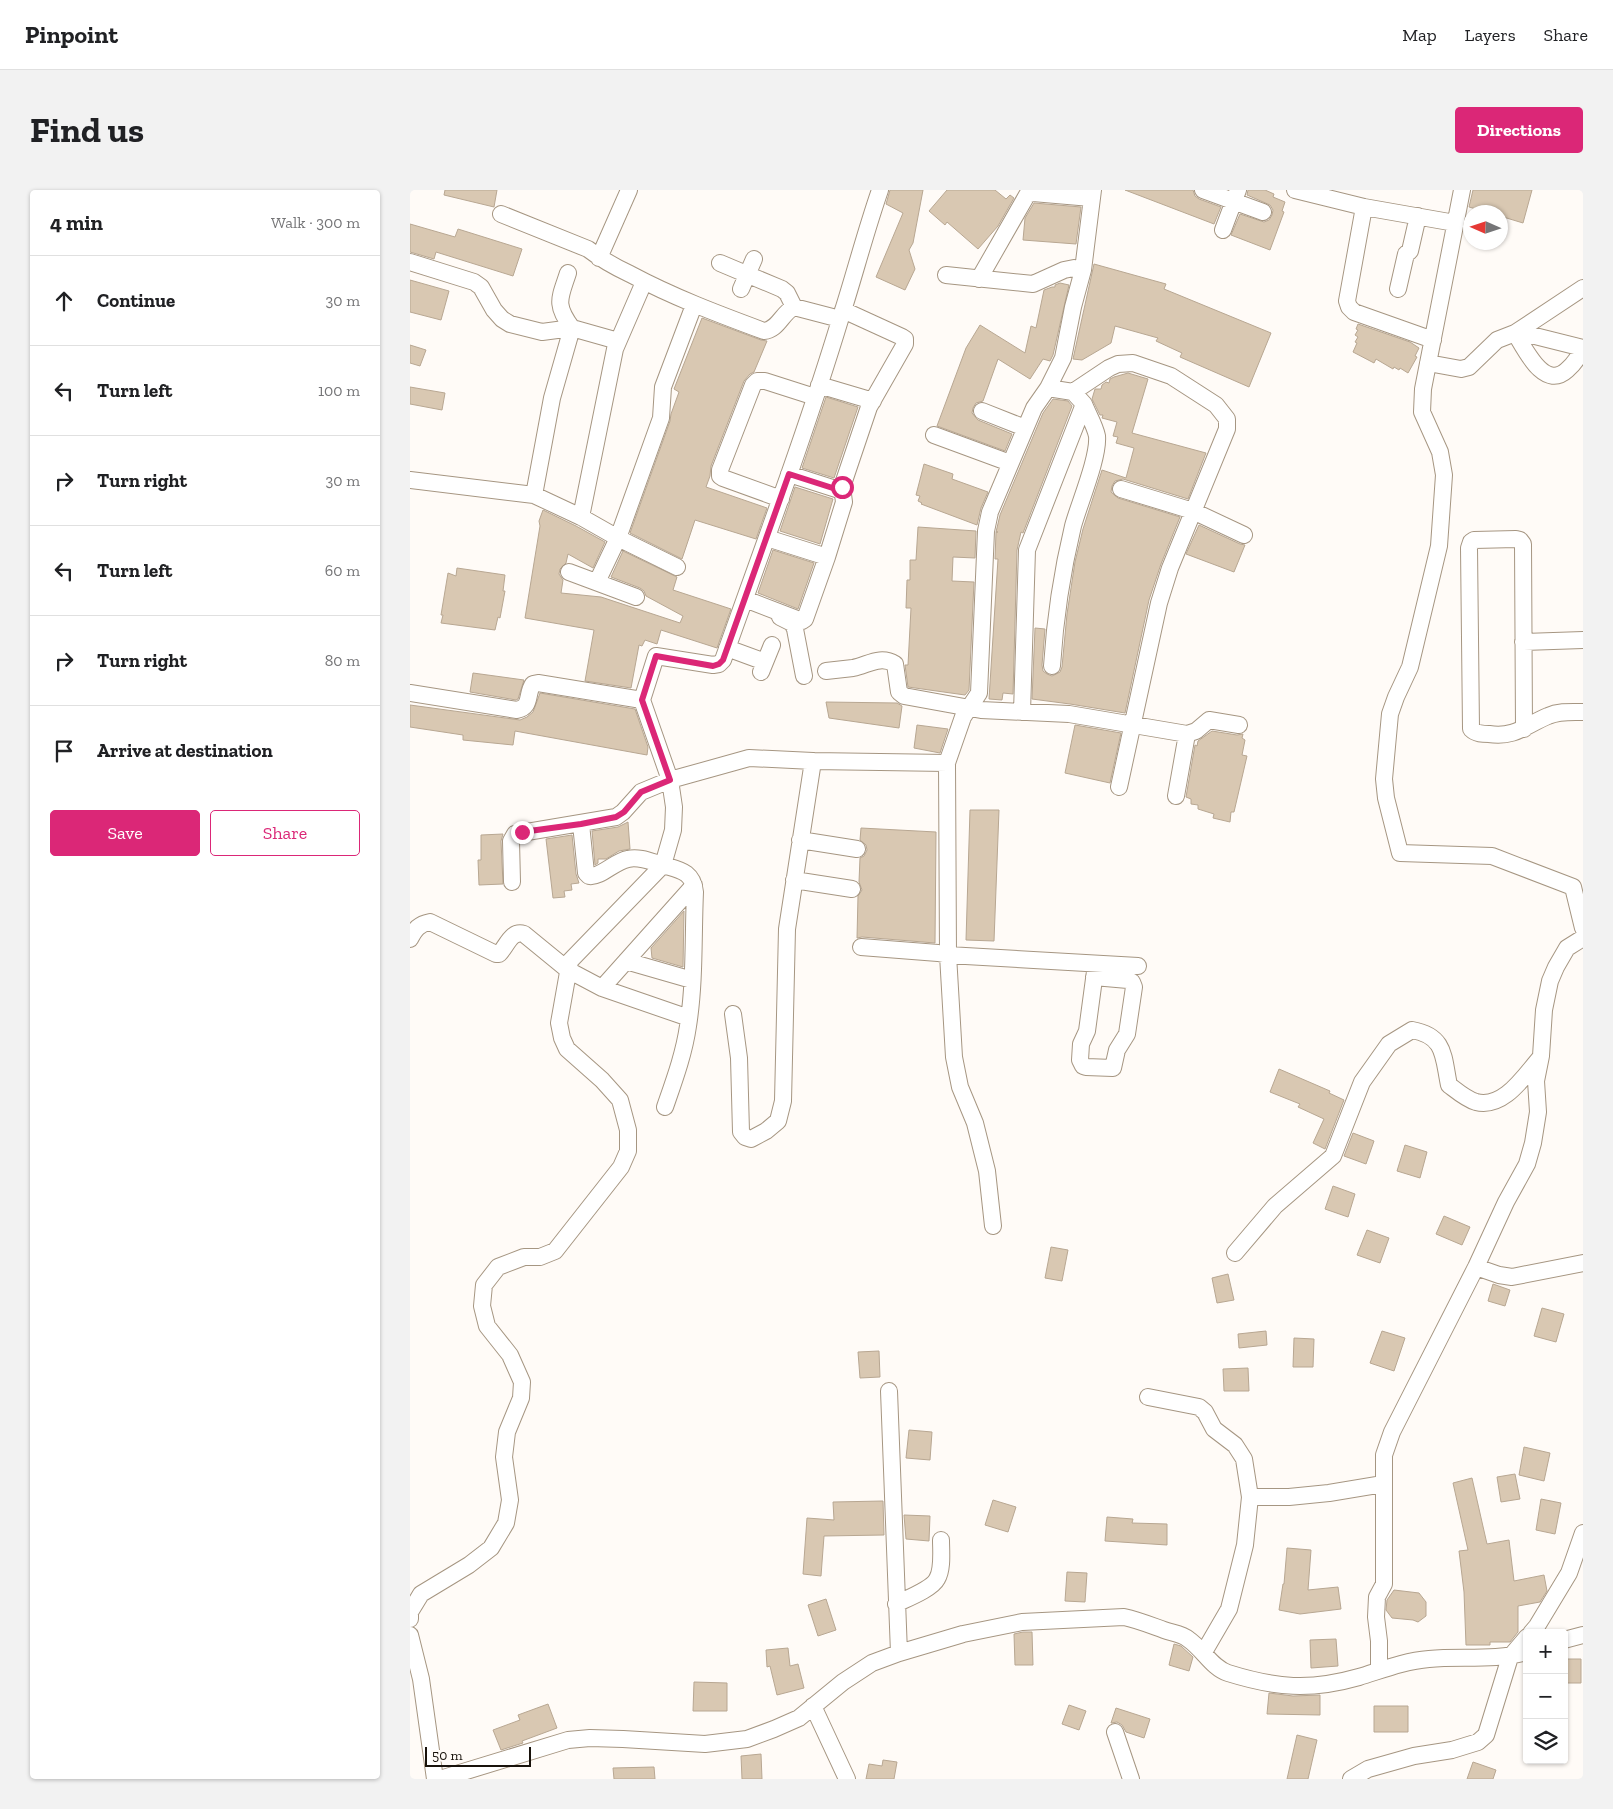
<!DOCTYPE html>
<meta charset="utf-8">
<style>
:root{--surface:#fff;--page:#f2f2f2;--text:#202124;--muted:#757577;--line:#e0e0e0;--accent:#db2777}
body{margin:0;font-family:"Zilla Slab",serif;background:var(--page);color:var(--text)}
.controls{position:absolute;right:15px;bottom:15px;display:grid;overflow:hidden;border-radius:5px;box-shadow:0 1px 4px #0004}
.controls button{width:45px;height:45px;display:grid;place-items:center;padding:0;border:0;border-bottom:1px solid var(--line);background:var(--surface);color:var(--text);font:25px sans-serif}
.compass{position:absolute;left:1053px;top:15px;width:45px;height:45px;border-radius:50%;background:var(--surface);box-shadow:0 1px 4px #0004;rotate:273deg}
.scale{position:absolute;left:15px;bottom:12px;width:106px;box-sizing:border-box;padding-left:5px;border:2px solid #18120b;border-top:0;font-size:14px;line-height:18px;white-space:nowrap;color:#18120b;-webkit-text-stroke:4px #fffbf7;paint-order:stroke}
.stop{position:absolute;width:15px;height:15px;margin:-11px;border:4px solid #db2777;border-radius:50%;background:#fff}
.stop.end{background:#db2777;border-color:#fff;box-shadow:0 1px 5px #0008}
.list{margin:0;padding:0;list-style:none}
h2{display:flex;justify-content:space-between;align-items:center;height:65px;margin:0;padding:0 20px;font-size:21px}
h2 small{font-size:16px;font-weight:400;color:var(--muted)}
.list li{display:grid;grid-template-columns:32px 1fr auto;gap:15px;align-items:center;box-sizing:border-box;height:90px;padding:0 20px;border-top:1px solid var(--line)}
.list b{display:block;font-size:19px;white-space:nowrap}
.list em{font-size:16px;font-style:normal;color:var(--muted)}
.actions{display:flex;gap:10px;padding:15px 20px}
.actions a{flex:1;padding:11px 0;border:1px solid var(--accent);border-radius:5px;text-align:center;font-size:18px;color:var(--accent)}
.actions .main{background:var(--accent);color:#fff}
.icon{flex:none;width:28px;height:28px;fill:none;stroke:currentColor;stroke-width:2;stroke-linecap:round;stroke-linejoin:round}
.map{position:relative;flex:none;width:1173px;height:1589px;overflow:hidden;border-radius:5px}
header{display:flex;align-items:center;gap:30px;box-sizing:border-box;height:70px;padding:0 25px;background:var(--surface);border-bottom:1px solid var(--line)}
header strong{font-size:24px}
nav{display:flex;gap:28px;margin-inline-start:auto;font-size:18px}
.intro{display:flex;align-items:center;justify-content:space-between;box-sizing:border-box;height:120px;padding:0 30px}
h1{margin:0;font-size:35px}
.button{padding:12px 22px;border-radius:5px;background:var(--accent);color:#fff;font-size:18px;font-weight:700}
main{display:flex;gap:30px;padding:0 30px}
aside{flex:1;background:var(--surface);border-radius:5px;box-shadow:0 1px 4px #0004}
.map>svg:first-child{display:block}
.building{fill:#d9c8b2;stroke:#b8a792}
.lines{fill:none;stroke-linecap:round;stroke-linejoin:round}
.street-casing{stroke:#a69682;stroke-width:18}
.street{stroke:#fff;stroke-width:16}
.route{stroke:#db2777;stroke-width:6}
</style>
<header>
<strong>Pinpoint</strong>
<nav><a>Map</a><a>Layers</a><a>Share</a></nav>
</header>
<div class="intro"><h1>Find us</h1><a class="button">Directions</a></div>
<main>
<aside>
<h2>4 min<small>Walk · 300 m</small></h2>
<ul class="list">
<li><svg class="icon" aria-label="ahead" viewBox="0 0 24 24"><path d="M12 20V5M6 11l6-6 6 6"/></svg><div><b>Continue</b></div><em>30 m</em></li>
<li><svg class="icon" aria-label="left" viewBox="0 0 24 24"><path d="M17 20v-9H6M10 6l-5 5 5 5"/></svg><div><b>Turn left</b></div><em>100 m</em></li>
<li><svg class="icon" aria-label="right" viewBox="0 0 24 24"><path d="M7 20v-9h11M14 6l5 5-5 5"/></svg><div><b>Turn right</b></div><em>30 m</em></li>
<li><svg class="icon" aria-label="left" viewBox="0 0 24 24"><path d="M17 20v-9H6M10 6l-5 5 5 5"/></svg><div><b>Turn left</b></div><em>60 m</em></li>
<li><svg class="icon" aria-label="right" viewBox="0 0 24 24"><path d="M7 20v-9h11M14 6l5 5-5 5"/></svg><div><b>Turn right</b></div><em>80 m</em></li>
<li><svg class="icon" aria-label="arrive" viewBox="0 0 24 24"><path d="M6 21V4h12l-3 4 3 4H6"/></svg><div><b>Arrive at destination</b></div></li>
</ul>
<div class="actions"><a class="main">Save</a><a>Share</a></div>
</aside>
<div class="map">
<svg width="1173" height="1589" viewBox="0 0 1173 1589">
<rect width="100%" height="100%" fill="#fffbf7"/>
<!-- building -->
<path class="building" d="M35,0H87L84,17L34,5Z
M480,0H513L503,53L499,60L505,79L495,100L466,87L493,23L476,14Z
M537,0H585L596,9L600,5L604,8L588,36L568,59L537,32L535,35L519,21Z
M715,0H783L785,6L789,9L811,17L804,34Z
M838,0H855L864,4L863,7L875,12L872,21L874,22L860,60L821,45L830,24L854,32L859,30L862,25L863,20L860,15L837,5Z
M1063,0H1122L1113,33L1090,26V22H1077L1059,17Z
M624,13L671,17L666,54L613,50L615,28Z
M0,34L45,47L48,39L112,59L103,86L26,62L24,69L0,62Z
M684,74L756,94L754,99L861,143L839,197L770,167L772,163L746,151L748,148L705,136L701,153L672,170L663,169Z
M0,90L39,101L31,130L0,122Z
M650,93L659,95L643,165L640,171L633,169L620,189L588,169L573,211L566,213L563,218L562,223L568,230L602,244L595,261L527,236L556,158L570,135L615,163L621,136L626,138L634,100L642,97H645V95Z
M292,128L351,150L357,151L344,182L340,184L334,191L301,276L300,286L296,297L357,318L346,349L285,330L272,369L220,343L260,231L261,224L269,202L264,199Z
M948,134L1000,152L1009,158L1005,166L1007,167L998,183L990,178L989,180L984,177L983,179L966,169L964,173L943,162L947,153L945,152L948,147L945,145L948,140L946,139Z
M0,155L16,160L10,176L0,173Z
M718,183L738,189L722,243L796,263L778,309L713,289L705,291L702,296L701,302L708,308L770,327L751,374L739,410L715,523L660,514L622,509L625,438L635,439L632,475L633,481L637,484L642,486L650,482L652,477L657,424L665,372L673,339L692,280L716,288L724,258L706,253L708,247L703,246L707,232L692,228L693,225H690L682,209L685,199H691L692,195L696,192L699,193L700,189L704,187Z
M0,197L35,203L32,220L0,214Z
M416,207L448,217L424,288L392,278Z
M643,209L658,211L662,216L613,343L611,342L607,360L603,504L593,503L592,510L579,509L588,369H585L586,342H588H586L590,325L633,223Z
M514,274L543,284L542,289L578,302L571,318L567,335L511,314L512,313L508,311L510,306L506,305Z
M385,297L423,309L410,354L370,341Z
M133,320L166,336L195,352L183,378L158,364L156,373L150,379L149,384L153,390L151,403L191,407L270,433L273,426L236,406L234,401L230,398L201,387L213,361L267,387L263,400L321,419L307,458L251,440L247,454L235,450L232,456L229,455L221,498L175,491L184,440L115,428L130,336L129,331Z
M789,335L830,354L835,355L824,382L776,364Z
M508,337L566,341L565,368L543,367L542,391L564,392L559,500L555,505L498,497L495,475H498L501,418H496L497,390H500V370H506Z
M363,360L404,373L388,419L348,403Z
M47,378L95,385L93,401H95L90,428L88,427L85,440L31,433L33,425H31L38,383L46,386Z
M63,483L114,490L108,509L106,510L60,502Z
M130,503L225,519L238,557L237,565L105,541L103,555L53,550V545L0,537V515L110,530L117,527L123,522Z
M416,512L487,513L492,516L489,538L419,528Z
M507,535L538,539L530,563L504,558Z
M665,535L711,543L700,593L655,583Z
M802,541L827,545L833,544L832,548L835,550L832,565L837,566L824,622H821L820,632L803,628L804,624L788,619V615L781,614V609L776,607L785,555L787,556L788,551Z
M560,620H589L584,751L556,750Z
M218,632L220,659L209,661L196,669H188V673L185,675L182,641L208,637Z
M451,638L526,642L525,753L452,747L447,748L448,706L452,700L449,692L450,668L454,666L457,660L456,655L450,650Z
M93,644L91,651L93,694L69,695L68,670H71V645Z
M162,645L166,684L169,693L161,694L162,700L154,701L155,707L143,708L136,649Z
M274,721L273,777L242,768L241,758Z
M869,879L920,901L919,903L934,910L915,959L903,953L914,929L888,917L890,914L860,902Z
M943,943L964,951L956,974L934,966Z
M995,955L1017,962L1010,988L987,981Z
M923,996L945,1004L938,1027L915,1019Z
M1034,1026L1060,1037L1052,1055L1026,1044Z
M957,1040L979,1048L970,1073L947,1065Z
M641,1057L658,1060L652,1091L635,1088Z
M818,1084L824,1110L807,1113L802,1088Z
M1083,1094L1100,1100L1095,1116L1078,1111Z
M1132,1118L1154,1124L1146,1152L1124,1146Z
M856,1141L857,1155L829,1158L828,1144Z
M972,1141L995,1148L984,1181L960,1173Z
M884,1148L904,1149L903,1177H883Z
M469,1161L470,1187L450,1188L448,1162Z
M838,1178L839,1201H814L813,1179Z
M499,1240L522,1242L520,1270L496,1268Z
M1114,1257L1140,1263L1134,1291L1109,1285Z
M1105,1284L1110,1309L1091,1312L1087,1287Z
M1062,1288L1077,1354L1099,1350L1104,1391L1134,1385L1137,1401L1130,1412L1108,1416V1442L1100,1452H1080V1455H1056L1054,1402L1049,1361L1058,1360L1043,1293Z
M1131,1309L1151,1313L1145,1344L1126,1340Z
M583,1310L606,1317L598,1342L575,1335Z
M473,1311L474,1345L414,1346L411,1386L393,1384L397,1328L424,1330L423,1312Z
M494,1325L520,1326L519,1351L496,1349Z
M697,1327L723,1329L722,1333L757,1334V1355L695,1351Z
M877,1358L901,1360L898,1400L928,1397L931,1419L890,1424L869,1420L873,1394H874Z
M657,1382L677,1383L675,1412L655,1411Z
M984,1400L1009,1403L1016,1412V1426L1008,1432L1003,1430L982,1428L976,1420L977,1410Z
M416,1409L426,1440L408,1446L398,1415Z
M613,1442H622L623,1475H605L604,1444Z
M926,1449L928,1476L901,1478L900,1450Z
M764,1454L771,1456L783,1467L779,1481L759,1475Z
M378,1458L380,1476L388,1474L394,1498L367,1505L360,1476L357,1477L356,1460Z
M1154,1469H1171V1493H1154Z
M284,1492L317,1493V1521H283Z
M859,1503L883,1506L910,1505V1525L857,1524Z
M138,1514L147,1538L112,1551L113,1553L91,1560L83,1540L110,1530L108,1525Z
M659,1515L676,1521L669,1540L652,1534Z
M964,1516H998V1542H964Z
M706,1518L740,1529L734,1548L716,1542L712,1535L707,1532L701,1533Z
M887,1545L907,1550L898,1589H877Z
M351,1564L352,1589H332L331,1566Z
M473,1570L487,1572L484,1589H456L459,1574L472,1576Z
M1063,1572L1086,1580L1083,1589H1057Z
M244,1577L245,1589H204L203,1578Z"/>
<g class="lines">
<!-- street casing -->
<g class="street-casing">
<path id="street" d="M793,0L853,22
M885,0L954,17L1045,33
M1052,0L1013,199L1012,222L1030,262L1034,285L1029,356L1000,477L986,507L980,524L974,589L976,608L990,663L1082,666L1163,697L1173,738
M954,17L937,111L939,117L944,122L1023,150
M91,24L178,59C191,69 205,77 220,84C263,107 308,124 354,141C368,140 372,123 384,117L430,129
M813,40L828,0
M189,68L219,0
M0,72L64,92L71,97L84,120L92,129L100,134L132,142L162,138L208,151
M310,73L372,99L377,103L384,117
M158,83C150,108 144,114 162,138
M536,85L623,94L654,80L664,78L673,80
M569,89L617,5L623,3L681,8
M331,99L344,69
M988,99L996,64L1000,61L1008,26
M1172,158C1169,167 1165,173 1157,180C1134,201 1115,159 1105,143L1173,98
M1018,173L1051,179L1059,177L1087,150L1105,143L1121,145L1173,158
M409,195L463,211
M638,198L663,202L699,178L708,174L723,173L761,186L806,215L817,229V239L760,378L749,413L709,597
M572,221L615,238
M524,245L600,273
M379,284L432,301
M0,290L124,305L142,208L162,138
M711,299L783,321L834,345
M124,305L171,327L208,348L251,228L253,197L284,115
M371,309L313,288L310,286V280L343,195L347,191H355L405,207
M171,327L205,159L234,92
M357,348L417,367
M159,382L226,407
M187,392L208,348L267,377
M335,409L392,431L395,429L417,367L434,312L432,297L459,217L495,154V149L492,147L433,120
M370,427L382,433L385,439L394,486
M1113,452L1173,450
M317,458L355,472
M642,476C645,428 652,382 663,336C669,314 689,267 687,246C685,236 678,224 674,214
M416,481C425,480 434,479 443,478C458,475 470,465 485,474L489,502L494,506L571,520L659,524L777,544L786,541L799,530L829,535
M351,482L362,455
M0,503L107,520C122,517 116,504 123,494L128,493L232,510
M612,522L617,360L674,214L663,202
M1114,539L1113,354L1110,350L1106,349L1064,350L1061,352L1059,358L1061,539C1066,544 1073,544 1079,544C1105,548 1116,535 1138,526C1149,521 1161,522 1173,522
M766,606L777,544
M390,650L447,659
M384,690L442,699
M102,692L101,651L105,644L206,627L213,622L231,602L260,590L232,510L246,466L303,475L309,474L313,470C353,357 395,245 430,130C444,87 455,43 470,0
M0,749C5,739 9,734 20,732L86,764H89C97,756 101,740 114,744L158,780L192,798L279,828
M451,757L528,763L538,765L728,776
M216,771L282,790
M684,787L718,790L722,792L724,797L717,844L707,860L703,878L676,877L673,876L670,870L671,854L677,841L686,774
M192,798L284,695
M323,824L329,868L331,942L335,947L341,949L356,941L368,931L373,911L377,739L403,571
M255,917C264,891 274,864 278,836C285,792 283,746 285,702C283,681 269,680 253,675L263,640L264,617L260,590L339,568L403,571L537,573
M583,1036L577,981L565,933L550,897L544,867L538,765L537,573L553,527L569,503L576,341L580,322L624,218L638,198L653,168L663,117L673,80L683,0
M825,1063L865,1016L923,966L952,892L979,854L1002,840C1036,846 1033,867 1039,895C1047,901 1056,909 1066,912C1094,919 1114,886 1130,868
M1066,1077L1089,1085L1102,1087L1173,1073
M479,1201L489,1463
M738,1207L789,1217L795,1222L804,1239L825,1255L834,1269L840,1307L835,1355L819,1419L794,1462
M840,1307H879L919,1303L973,1294
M486,1414C496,1409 522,1399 527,1389C533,1379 531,1361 531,1350
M0,1429V1422L11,1404L59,1375L81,1358L96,1333L100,1310L94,1267L97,1242L111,1208L112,1192L100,1165L77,1136L72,1116L74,1095L88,1077L114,1067H130L145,1061L211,977L218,961V940L210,910L192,890L157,859L152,848L149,833L160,771L253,675C242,672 229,666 218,669C205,671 190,688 179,686L176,683L171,634
M1121,1443L1127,1436L1159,1383L1173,1343
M0,1445L11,1489L25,1589
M1154,1450L1173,1445
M969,1480V1451L966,1427L967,1407L974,1394V1265L982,1242L1066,1077L1096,1012L1117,974L1123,953L1128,922L1126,891L1131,866L1134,820L1140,791L1146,777L1157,758L1173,748
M403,1516L437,1589
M705,1542L721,1589
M30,1589L158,1550L180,1548L213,1549L295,1554L337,1549L364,1539L389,1528L433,1492L462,1473L489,1463L553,1444L612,1432L714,1427C728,1430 740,1435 754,1440C762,1443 772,1444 778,1449C793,1459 802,1478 818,1483C866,1498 900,1501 949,1487C972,1480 994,1471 1019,1469C1051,1466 1085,1471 1117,1462
M941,1589L958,1579L1004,1566L1042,1560L1068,1552L1076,1545L1100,1467L1117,1447"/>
</g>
<!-- street -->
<use href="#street" class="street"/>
</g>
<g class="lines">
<!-- route -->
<path class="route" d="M112,642L171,634L206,627L214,622L231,602L260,590L232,510L246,466L303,476L309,474L313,470L379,284L432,301V297"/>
</g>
</svg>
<div class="controls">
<button>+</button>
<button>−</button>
<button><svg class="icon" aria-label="layers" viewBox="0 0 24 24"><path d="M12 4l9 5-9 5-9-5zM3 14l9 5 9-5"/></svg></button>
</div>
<svg class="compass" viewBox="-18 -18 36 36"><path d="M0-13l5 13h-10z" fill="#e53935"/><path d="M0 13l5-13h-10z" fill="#757577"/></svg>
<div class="scale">50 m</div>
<div class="stop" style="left:432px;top:297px"></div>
<div class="stop end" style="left:112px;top:642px"></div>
</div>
</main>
